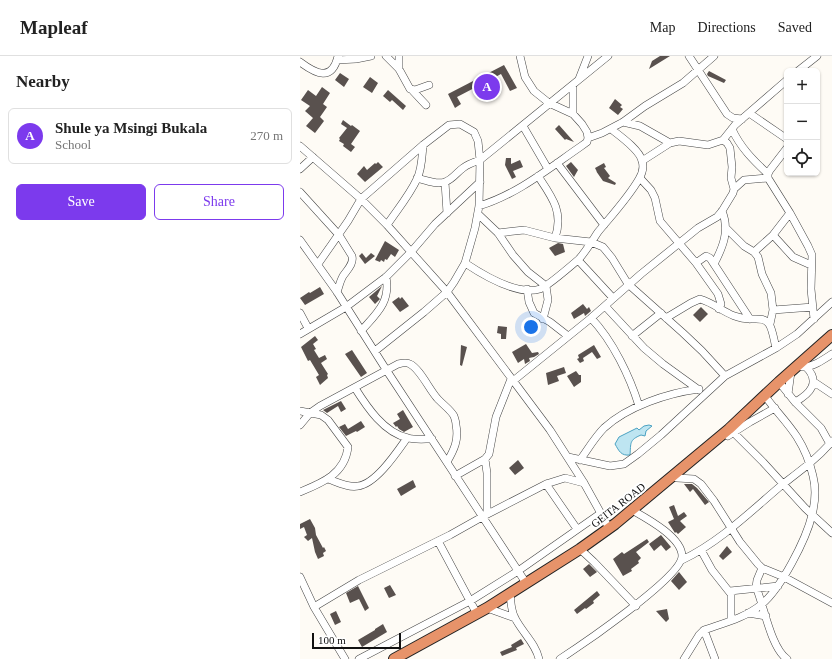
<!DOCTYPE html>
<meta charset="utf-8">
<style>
:root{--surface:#fff;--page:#f2f2f2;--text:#222;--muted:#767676;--line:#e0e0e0;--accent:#7c3aed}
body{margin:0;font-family:"Times New Roman",serif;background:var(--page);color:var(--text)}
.controls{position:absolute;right:12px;top:12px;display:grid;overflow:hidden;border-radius:6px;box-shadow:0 1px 3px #0004}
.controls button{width:36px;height:36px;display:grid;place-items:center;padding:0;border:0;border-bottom:1px solid var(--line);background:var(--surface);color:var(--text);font:20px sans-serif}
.scale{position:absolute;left:12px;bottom:10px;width:89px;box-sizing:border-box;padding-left:4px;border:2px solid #111;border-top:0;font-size:11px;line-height:14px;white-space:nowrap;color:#111;-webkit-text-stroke:3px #fff;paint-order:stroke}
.you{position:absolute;left:231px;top:271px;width:14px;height:14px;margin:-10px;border:3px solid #fff;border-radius:50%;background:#1a73e8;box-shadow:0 0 0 6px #1a73e833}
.badge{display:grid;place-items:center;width:26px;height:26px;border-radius:50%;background:var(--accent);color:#fff;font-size:13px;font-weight:700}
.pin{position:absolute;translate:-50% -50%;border:2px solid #fff;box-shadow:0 1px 4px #0006}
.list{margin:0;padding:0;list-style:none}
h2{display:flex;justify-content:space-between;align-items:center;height:52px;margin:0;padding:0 16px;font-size:17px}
h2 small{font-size:13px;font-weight:400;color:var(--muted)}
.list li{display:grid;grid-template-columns:26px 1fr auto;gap:12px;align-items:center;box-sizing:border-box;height:56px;margin:0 8px 8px;padding:0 8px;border:1px solid var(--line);border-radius:6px}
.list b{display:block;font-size:15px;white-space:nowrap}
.list p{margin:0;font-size:13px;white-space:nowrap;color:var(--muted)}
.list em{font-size:13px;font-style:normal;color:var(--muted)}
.actions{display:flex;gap:8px;padding:12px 16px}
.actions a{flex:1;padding:9px 0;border:1px solid var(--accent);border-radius:6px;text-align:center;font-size:14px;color:var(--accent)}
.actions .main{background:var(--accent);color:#fff}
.icon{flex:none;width:22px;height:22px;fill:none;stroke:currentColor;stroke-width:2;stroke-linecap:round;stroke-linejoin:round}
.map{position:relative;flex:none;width:532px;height:603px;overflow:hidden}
header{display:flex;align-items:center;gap:24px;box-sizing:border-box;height:56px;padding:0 20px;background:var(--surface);border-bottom:1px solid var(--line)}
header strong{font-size:19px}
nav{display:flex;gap:22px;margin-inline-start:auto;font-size:14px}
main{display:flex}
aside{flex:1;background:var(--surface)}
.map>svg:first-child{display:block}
.water{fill:#bee5f1;stroke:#4ba2c2}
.building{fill:#59514e}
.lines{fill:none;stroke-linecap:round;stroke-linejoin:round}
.minor-casing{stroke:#444;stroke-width:8}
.highway-casing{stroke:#222;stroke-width:12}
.minor{stroke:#fff;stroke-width:7}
.highway{stroke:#e7936a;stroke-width:10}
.labels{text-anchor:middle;stroke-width:4;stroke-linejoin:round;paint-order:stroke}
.street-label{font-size:11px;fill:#111;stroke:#fff}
</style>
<header>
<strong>Mapleaf</strong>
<nav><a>Map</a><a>Directions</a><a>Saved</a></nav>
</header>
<main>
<aside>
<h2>Nearby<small></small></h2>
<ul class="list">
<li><span class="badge">A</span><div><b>Shule ya Msingi Bukala</b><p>School</p></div><em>270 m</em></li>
</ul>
<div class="actions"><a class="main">Save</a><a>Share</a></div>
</aside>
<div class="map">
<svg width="532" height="603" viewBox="0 0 532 603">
<rect width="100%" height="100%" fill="#fefbf5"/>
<!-- water -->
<path class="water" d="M349,369L352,370L346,375L345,380L341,379C329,384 331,387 330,399C321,400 319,395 315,388L319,381L337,372L339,374L344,370Z"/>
<!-- building -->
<path class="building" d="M360,0H370L349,13L352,5Z
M204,9L217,32L210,35L201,18L157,41L161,48L155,52L148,38Z
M409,15L426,24L424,27L408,20L407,18Z
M40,17L49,23L44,31L35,24Z
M70,21L78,27L72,37L63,31Z
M22,31L30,37L23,48L27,51L20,61L24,65L15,77L6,70L13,62L5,55L10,50L1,44L8,34L16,40Z
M88,34L106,50L103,54L92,44L90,46L83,40Z
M315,43L322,49L320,51L323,53L318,59L309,52Z
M43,64L51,70L52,69L60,75L51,88L55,91L51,96L43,90L44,88L39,85L40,83L39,82L47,72L41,68Z
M259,69L274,86L266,83L265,84L255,73Z
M206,102H211V108L220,104L223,111L213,115L216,121L212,123L205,109Z
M78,106L83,111L65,126L57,118L64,110L67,114L75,107L76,108Z
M271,106L278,114L274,121L266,110Z
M304,107L306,111L304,112L310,120L308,122L316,127L315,129L303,125L296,115L297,116L295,112Z
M85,185L99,194L95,201L91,198L87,204L85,203L84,206L81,204L80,206L75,204Z
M258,187L263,188L265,196L255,200L249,192Z
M62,197L66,202L71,197L75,200L65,208L59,200Z
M82,230L77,240L80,243L75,248L69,241Z
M20,231L24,238L5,249L0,242L9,236L10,237Z
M99,241L100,243L102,241L109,250L100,256L92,246Z
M283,248L287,253L289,251L291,255L285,260L284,257L274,263L271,257Z
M401,251L408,258L400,266L393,259Z
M198,270L207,271L206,283H201V278L197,277Z
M15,280L18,284L13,288L16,293L14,294L19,302L25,299L27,303L21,307L28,318L27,319L28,322L20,329L16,321L19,319L10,304L8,305L1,291Z
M226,288L232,297L238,296L239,298L234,301L229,302L230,305L225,308L224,303L218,307L212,296Z
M161,289L167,291L162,310L160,309Z
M294,289L301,301L297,303L292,296L283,302L284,305L280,307L277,303L279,302L278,299Z
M52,294L67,317L61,321L45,298Z
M264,311L266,317L257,320L259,325L248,329L246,317Z
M276,315L279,319H281V326L274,331L267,320Z
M41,345L46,353L41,356L38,350L27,357L23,354Z
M103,354L113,371L104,376L99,373L97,370L96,371L93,367L100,363L97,358Z
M61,365L65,371L57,376L56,375L46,380L39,371L45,368L48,373Z
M218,404L224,412L215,419L209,412Z
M113,424L116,431L101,440L97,433Z
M384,428H392L397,432L409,446L405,449L393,433L390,436Z
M374,449L378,460L384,456L387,460L380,465L386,471L378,478L376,476L375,477L368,466L374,463L369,451Z
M10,463L15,472L16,479L23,492L24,491L26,495L23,497L24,500L18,503L15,496L12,482L8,485L4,481L7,479L4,471L0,473V468Z
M361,479L371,491L366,495L361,489L354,495L349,488Z
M347,483L349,486L336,496L341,502L338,505L339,507L331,513L332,515L323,520L313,503L322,496L324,498Z
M427,490L432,496L423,504L419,500Z
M289,508L297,516L290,521L283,513Z
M379,516L387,526L379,534L371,525Z
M90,529L96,539L89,542L84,532Z
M58,530L69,552L65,555L59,543L50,547L46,537Z
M297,535L300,539L293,545L294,547L286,553L285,552L277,558L274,554Z
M367,553L369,563L366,566L356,555Z
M36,555L41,566L35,569L30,558Z
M83,568L87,576L62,591L58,584L75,574V573Z
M221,583L224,588L216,592L217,594L202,600L200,596L212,591L211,589Z"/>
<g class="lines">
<!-- minor casing -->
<g class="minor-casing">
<path id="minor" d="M86,0L99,13L110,33L115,34L129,29
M389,0L427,58L433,62L442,63
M37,4L56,3L71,0
M0,6C16,18 32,26 38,0
M99,13V0
M498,15L517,0
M279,23L288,0
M273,29V58
M112,34L126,49
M449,57L487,83
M323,66L340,70L370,87
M223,70L248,113
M432,73C440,91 453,104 468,118
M288,82L302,77L323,66L345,50L383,27L414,0
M0,90L61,143L87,169L147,236L250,374L284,427L309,472
M487,92L470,114L468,118V122L490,157L508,190L512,199L511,233L514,263
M342,105L370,87L379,85L408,89L423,84L435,69L487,24
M257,107L304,169
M0,113L13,101
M238,120C252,141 264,156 255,182
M117,122C125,124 137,129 145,126C153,123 157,116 163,112C168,108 174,106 180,104L308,0
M340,122L351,134L355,142L360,165L396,207L418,238L421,248L419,253
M145,126L147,157
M434,133L444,124L468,122
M0,136L39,179L52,200C54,208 47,214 43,220C40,225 39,231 37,236
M179,150C216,139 248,113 280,91L287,86L288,82L287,76L282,68L273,58L249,47L234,35L225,21L220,0
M178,158L198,177L213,199L228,216L246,230L248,244L243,263
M87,169C97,154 109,140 117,123C122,113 122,100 123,89
M426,172L444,190L454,196L458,201L462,218L471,237L473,254L470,268
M198,177L224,174L255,182L291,186L303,191L312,202L328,228L383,277L402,295L425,320
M473,179L493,201L511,209
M0,184L37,236L87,315L226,527
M454,196L473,179L490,157
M278,204L313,242
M165,207C183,219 217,240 240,233C248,230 272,209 279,203C286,195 292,185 298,176C312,159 328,142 339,123C342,118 344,111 342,105C340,94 320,80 311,73
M396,207L406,200L410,202L450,263
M18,208L48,165L61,143L123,89L149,69L160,68L174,76L178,85L180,104L179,150L175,172L165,207L154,226L147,236L124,256L75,295
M414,208C423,191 430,174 422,155
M227,233L229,246L234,257L250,266L268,280
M305,250L344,292L363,308L399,334
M473,254L513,251
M0,257L8,272
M291,262C313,285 330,321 339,350
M366,262L391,247L400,243C420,249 428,263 452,263C458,263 465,262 469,268C473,274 474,285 476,292
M61,275C76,258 91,246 86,221
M0,278L46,251L86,221L111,196L135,168L180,126
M332,280L361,257
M502,311C513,311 523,304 532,298
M213,325L291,262L341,218L398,172L417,161L422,155L433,137L434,133L431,122L432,111L430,92L427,87L423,84
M479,326L495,346L521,372L530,388
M514,326L532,338
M55,332C67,351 84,377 108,382C115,384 124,383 132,383
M488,338L491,316
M495,346C510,338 521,326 506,311
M0,355L21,359L28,364L48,391C45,418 22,427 0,436
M0,369L10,357L20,350L98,308C102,307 107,306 110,308C120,313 129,333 137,342C142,348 150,353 154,360C155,363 156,366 156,369C159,384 154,394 147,406
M430,373L463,406L505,452L532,477
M428,380L450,366L475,352
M268,401L310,410L324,408L338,398L361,379L425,320L476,292L497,278L532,246
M185,403L187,417V458
M280,404C288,393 295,381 304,372C328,350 368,337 399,333
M155,420L185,403L189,398L196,361L211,323
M377,422L394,423L401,428L414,445L440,486L458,508L462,512L484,521L532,547
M28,423C37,426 49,432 58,430C76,428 97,396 107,382
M246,428L277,473
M138,485L177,558
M280,493L294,506L336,550
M401,494L412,514L431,538V564
M382,504C420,486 451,455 483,428C500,415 518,402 532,385
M462,512L457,524L456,531C464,550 471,592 487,603
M0,521L14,551L45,603
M430,535L478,530
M210,538C211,546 211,555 215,562C222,576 236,588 239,603
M14,551L59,524L150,479L182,461L246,428L265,422L284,427
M187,552L215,562
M448,557L466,560
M404,574L415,603
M59,603L170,545L218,515L301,457
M260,603C280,590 382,521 382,500C382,481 346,462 332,454
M384,603L399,579L404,574C424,567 445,562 462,548C481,532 506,484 512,459C515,447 516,432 513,420C510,407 504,392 497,381C488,367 475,354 465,340"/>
</g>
<!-- highway casing -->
<g class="highway-casing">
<path id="highway" d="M94,603L187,552L280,493L315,468L429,373L479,326L532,279"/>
</g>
<!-- minor -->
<use href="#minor" class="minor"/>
<!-- highway -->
<use href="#highway" class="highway"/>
</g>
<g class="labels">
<!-- street labels -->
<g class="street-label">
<text transform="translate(318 449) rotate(-38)" y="4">GEITA ROAD</text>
</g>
</g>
</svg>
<div class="controls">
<button>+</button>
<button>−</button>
<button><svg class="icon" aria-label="locate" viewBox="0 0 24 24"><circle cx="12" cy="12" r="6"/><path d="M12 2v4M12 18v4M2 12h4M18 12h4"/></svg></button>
</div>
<div class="scale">100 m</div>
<div class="you"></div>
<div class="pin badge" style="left:187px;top:31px">A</div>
</div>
</main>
